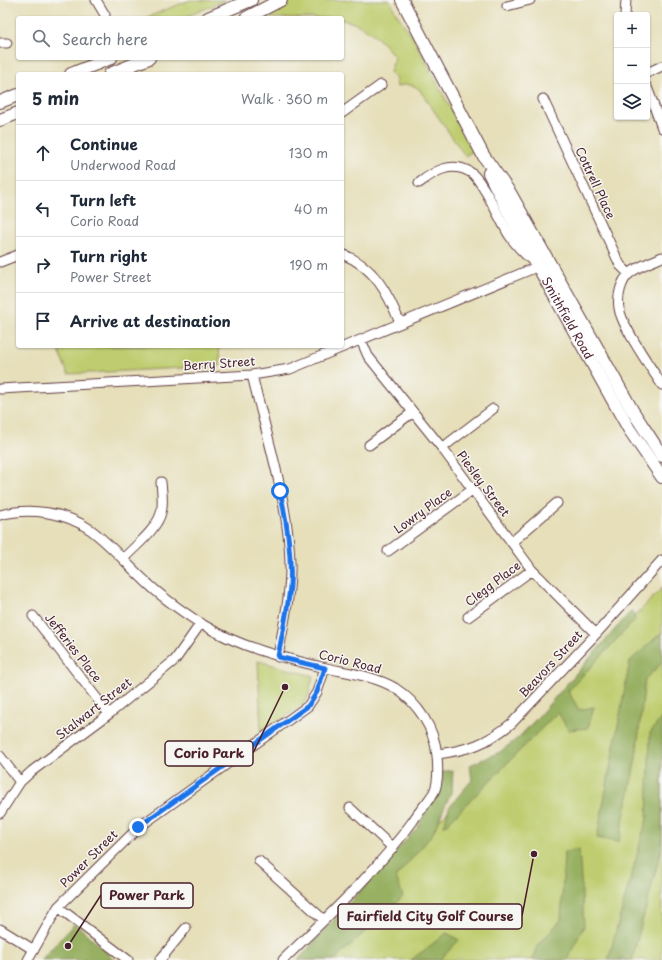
<!DOCTYPE html>
<meta charset="utf-8">
<style>
:root{--surface:#fff;--page:#f6f6f7;--text:#1f2937;--muted:#747a83;--line:#e0e1e3}
body{margin:0;font-family:"Playpen Sans",sans-serif;background:var(--page);color:var(--text)}
.controls{position:absolute;right:12px;top:12px;display:grid;overflow:hidden;border-radius:4px;box-shadow:0 1px 3px #0004}
.controls button{width:36px;height:36px;display:grid;place-items:center;padding:0;border:0;border-bottom:1px solid var(--line);background:var(--surface);color:var(--text);font:20px sans-serif}
.stop{position:absolute;width:12px;height:12px;margin:-9px;border:3px solid #1a73e8;border-radius:50%;background:#fff}
.stop.end{background:#1a73e8;border-color:#fff;box-shadow:0 1px 4px #0008}
.list{margin:0;padding:0;list-style:none}
h2{display:flex;justify-content:space-between;align-items:center;height:52px;margin:0;padding:0 16px;font-size:17px}
h2 small{font-size:13px;font-weight:400;color:var(--muted)}
.list li{display:grid;grid-template-columns:26px 1fr auto;gap:12px;align-items:center;box-sizing:border-box;height:56px;padding:0 16px;border-top:1px solid var(--line)}
.list b{display:block;font-size:15px;white-space:nowrap}
.list p{margin:0;font-size:13px;white-space:nowrap;color:var(--muted)}
.list em{font-size:13px;font-style:normal;color:var(--muted)}
.icon{flex:none;width:22px;height:22px;fill:none;stroke:currentColor;stroke-width:2;stroke-linecap:round;stroke-linejoin:round}
.map{position:relative;flex:none;width:662px;height:960px;overflow:hidden}
.search{position:absolute;background:var(--surface);box-shadow:0 1px 3px #0004;left:16px;top:16px;width:328px;height:44px;display:flex;align-items:center;gap:10px;box-sizing:border-box;padding:0 14px;border-radius:4px;color:var(--muted);font-size:15px}
.panel{position:absolute;background:var(--surface);box-shadow:0 1px 3px #0004;left:16px;top:72px;width:328px;height:276px;border-radius:4px}
.map>svg:first-child{display:block}
.green{fill:#bfcd6f;stroke:#84764d}
.forest{fill:#97b062;stroke:#706846}
.lines{fill:none;stroke-linecap:round;stroke-linejoin:round}
.street-casing{stroke:#613c40;stroke-width:11}
.secondary-casing{stroke:#613c40;stroke-width:14}
.street{stroke:#fff;stroke-width:9}
.secondary{stroke:#fff;stroke-width:12}
.route{stroke:#1a73e8;stroke-width:5}
.labels{text-anchor:middle;stroke-width:3;stroke-linejoin:round;paint-order:stroke}
.street-label{font-size:12px;fill:#4a1f2b;stroke:#f6f6f2}
.leader{fill:none;stroke:#4a1f2b;stroke-width:1.5}
.callout-dot{fill:#4a1f2b;stroke:#f6f6f2;stroke-width:1.5}
.callout{fill:#f6f6f2;stroke:#4a1f2b;stroke-width:1.5}
.callout-label{font-size:13px;text-anchor:middle;font-weight:bold;fill:#4a1f2b}
</style>
<div class="map">
<svg width="662" height="960" viewBox="0 0 662 960">
<rect width="100%" height="100%" fill="#f6f6f2"/>
<filter id="ink" filterUnits="userSpaceOnUse"><feTurbulence type="fractalNoise" baseFrequency=".025" numOctaves="2"/><feDisplacementMap in="SourceGraphic" scale="8" xChannelSelector="R" yChannelSelector="G"/><feConvolveMatrix kernelMatrix="1 2 1 2 8 2 1 2 1" color-interpolation-filters="sRGB"/></filter>
<filter id="wash" filterUnits="userSpaceOnUse"><feTurbulence type="fractalNoise" baseFrequency=".012" numOctaves="4" result="noise"/><feDisplacementMap in="SourceGraphic" scale="16" xChannelSelector="R" yChannelSelector="G"/><feGaussianBlur stdDeviation="0.9" result="paint"/><feColorMatrix in="noise" values="0 0 0 0 0 0 0 0 0 0 0 0 0 0 0 0 0 1.4 0 .05"/><feComposite in="paint" operator="in"/></filter>
<g filter="url(#wash)">
<rect width="100%" height="100%" fill="#e6dfba"/>
<!-- green -->
<path class="green" d="M190,0H226L183,18H145Z
M289,0H390L396,13L414,39L473,151L465,156L419,89C411,84 406,83 397,87L395,77L390,72L395,57C380,39 366,24 342,20V18H254Z
M57,346H219L220,366L68,374Z
M662,588V960H305Z
M258,661L313,676L308,697L301,707L261,732Z"/>
<!-- forest -->
<path class="forest" d="M632,610L635,620L568,691L579,710L594,707L588,728L568,730L558,712L444,827L449,807L472,780L470,765L500,752L523,734Z
M662,632V663L645,679L636,758L619,842L597,838L630,661Z
M662,717V847L632,960H608L647,818L650,733Z
M453,770L452,790L432,835L396,877L403,897L334,960H298L418,827L443,780L442,772Z
M579,849L584,926L567,960H532L537,946L561,920L564,852Z
M75,923L114,960H41Z
M447,933L459,940L440,960H411Z"/>
</g>
<g filter="url(#ink)">
<g class="lines">
<!-- street casing -->
<g class="street-casing">
<path id="street" d="M96,0L105,15
M507,6L530,0
M625,15L626,0
M0,43H7
M647,73L662,66
M647,87L662,128
M543,99L620,265L629,274
M342,113L381,85
M342,254C374,266 388,293 400,323
M662,257C652,262 638,266 629,274C621,281 617,297 619,308C621,325 651,368 662,385
M0,262L18,255
M361,340L368,356L442,448L532,570L596,634
M252,375C266,433 289,504 290,563C291,595 283,626 278,657
M0,389L252,375L290,369L539,266C527,257 517,247 509,235C501,222 481,177 470,172C451,161 435,171 419,183
M369,445L413,412
M442,448L493,409
M0,515C29,507 66,512 91,530C111,545 126,563 143,579C160,596 180,610 200,623C239,647 283,658 326,668C349,673 375,676 395,688C418,703 435,729 437,756C438,767 439,782 434,792C428,802 419,811 413,821C376,872 328,916 283,960
M512,542L557,503
M388,551L472,490
M123,559C135,546 153,533 160,516C164,506 162,493 161,482
M33,616L109,714
M468,617L532,570
M437,754C469,750 486,744 512,723L596,634L662,560
M0,756L20,782
M350,808L393,848
M0,813L20,782L32,771L109,714L175,660L201,623
M259,861L324,920
M58,907L128,960
M0,929L34,950
M28,960L58,907L139,827L308,706L317,692L325,668
M160,960L186,928"/>
</g>
<!-- secondary casing -->
<g class="secondary-casing">
<g id="secondary">
<path d="M402,0L483,155L510,193L632,410L662,456"/>
<path d="M208,18L251,0"/>
<path d="M246,18L281,0"/>
<path d="M71,74L111,58"/>
<path d="M110,74L149,58"/>
<path d="M0,102L18,95"/>
<path d="M0,120L18,113"/>
<path id="s1" d="M489,173L516,227L629,429L662,477"/>
</g>
</g>
<!-- street -->
<use href="#street" class="street"/>
<!-- secondary -->
<use href="#secondary" class="secondary"/>
</g>
</g>
<g class="lines" filter="url(#ink)">
<!-- route -->
<path class="route" d="M138,827L308,706L317,692L325,668L278,657C282,634 288,610 290,586C292,554 287,522 280,491"/>
</g>
<g class="labels">
<!-- street labels -->
<g class="street-label">
<text transform="translate(595 183) rotate(65)" y="4">Cottrell Place</text>
<text dy="4" stroke="none"><textPath href="#s1" startOffset="165">Smithfield Road</textPath></text>
<text transform="translate(219 364) rotate(-4)" y="4">Berry Street</text>
<text transform="translate(483 484) rotate(53)" y="4">Piesley Street</text>
<text transform="translate(423 511) rotate(-36)" y="4">Lowry Place</text>
<text transform="translate(493 584) rotate(-37)" y="4">Clegg Place</text>
<text transform="translate(73 648) rotate(52)" y="4">Jefferies Place</text>
<text transform="translate(350 662) rotate(14)" y="4">Corio Road</text>
<text transform="translate(551 664) rotate(-47)" y="4">Beavors Street</text>
<text transform="translate(94 709) rotate(-38)" y="4">Stalwart Street</text>
<text transform="translate(89 859) rotate(-45)" y="4">Power Street</text>
</g>
</g>
<!-- callouts -->
<path class="leader" d="M285 687L253 753M68 946L101 895M534 854L522 916"/>
<g class="callout-dot">
<circle cx="285" cy="687" r="4"/>
<circle cx="68" cy="946" r="4"/>
<circle cx="534" cy="854" r="4"/>
</g>
<g class="callout">
<rect x="165" y="741" width="88" height="25" rx="4"/>
<rect x="101" y="883" width="92" height="25" rx="4"/>
<rect x="338" y="904" width="184" height="25" rx="4"/>
</g>
<g class="callout-label">
<text x="209" y="758">Corio Park</text>
<text x="147" y="900">Power Park</text>
<text x="430" y="921">Fairfield City Golf Course</text>
</g>
</svg>
<div class="controls">
<button>+</button>
<button>−</button>
<button><svg class="icon" aria-label="layers" viewBox="0 0 24 24"><path d="M12 4l9 5-9 5-9-5zM3 14l9 5 9-5"/></svg></button>
</div>
<div class="stop" style="left:280px;top:491px"></div>
<div class="stop end" style="left:138px;top:827px"></div>
<div class="search"><svg class="icon" aria-label="search" viewBox="0 0 24 24"><circle cx="10" cy="10" r="6"/><path d="M15 15l6 6"/></svg>Search here</div>
<section class="panel">
<h2>5 min<small>Walk · 360 m</small></h2>
<ul class="list">
<li><svg class="icon" aria-label="ahead" viewBox="0 0 24 24"><path d="M12 20V5M6 11l6-6 6 6"/></svg><div><b>Continue</b><p>Underwood Road</p></div><em>130 m</em></li>
<li><svg class="icon" aria-label="left" viewBox="0 0 24 24"><path d="M17 20v-9H6M10 6l-5 5 5 5"/></svg><div><b>Turn left</b><p>Corio Road</p></div><em>40 m</em></li>
<li><svg class="icon" aria-label="right" viewBox="0 0 24 24"><path d="M7 20v-9h11M14 6l5 5-5 5"/></svg><div><b>Turn right</b><p>Power Street</p></div><em>190 m</em></li>
<li><svg class="icon" aria-label="arrive" viewBox="0 0 24 24"><path d="M6 21V4h12l-3 4 3 4H6"/></svg><div><b>Arrive at destination</b></div></li>
</ul>
</section>
</div>
